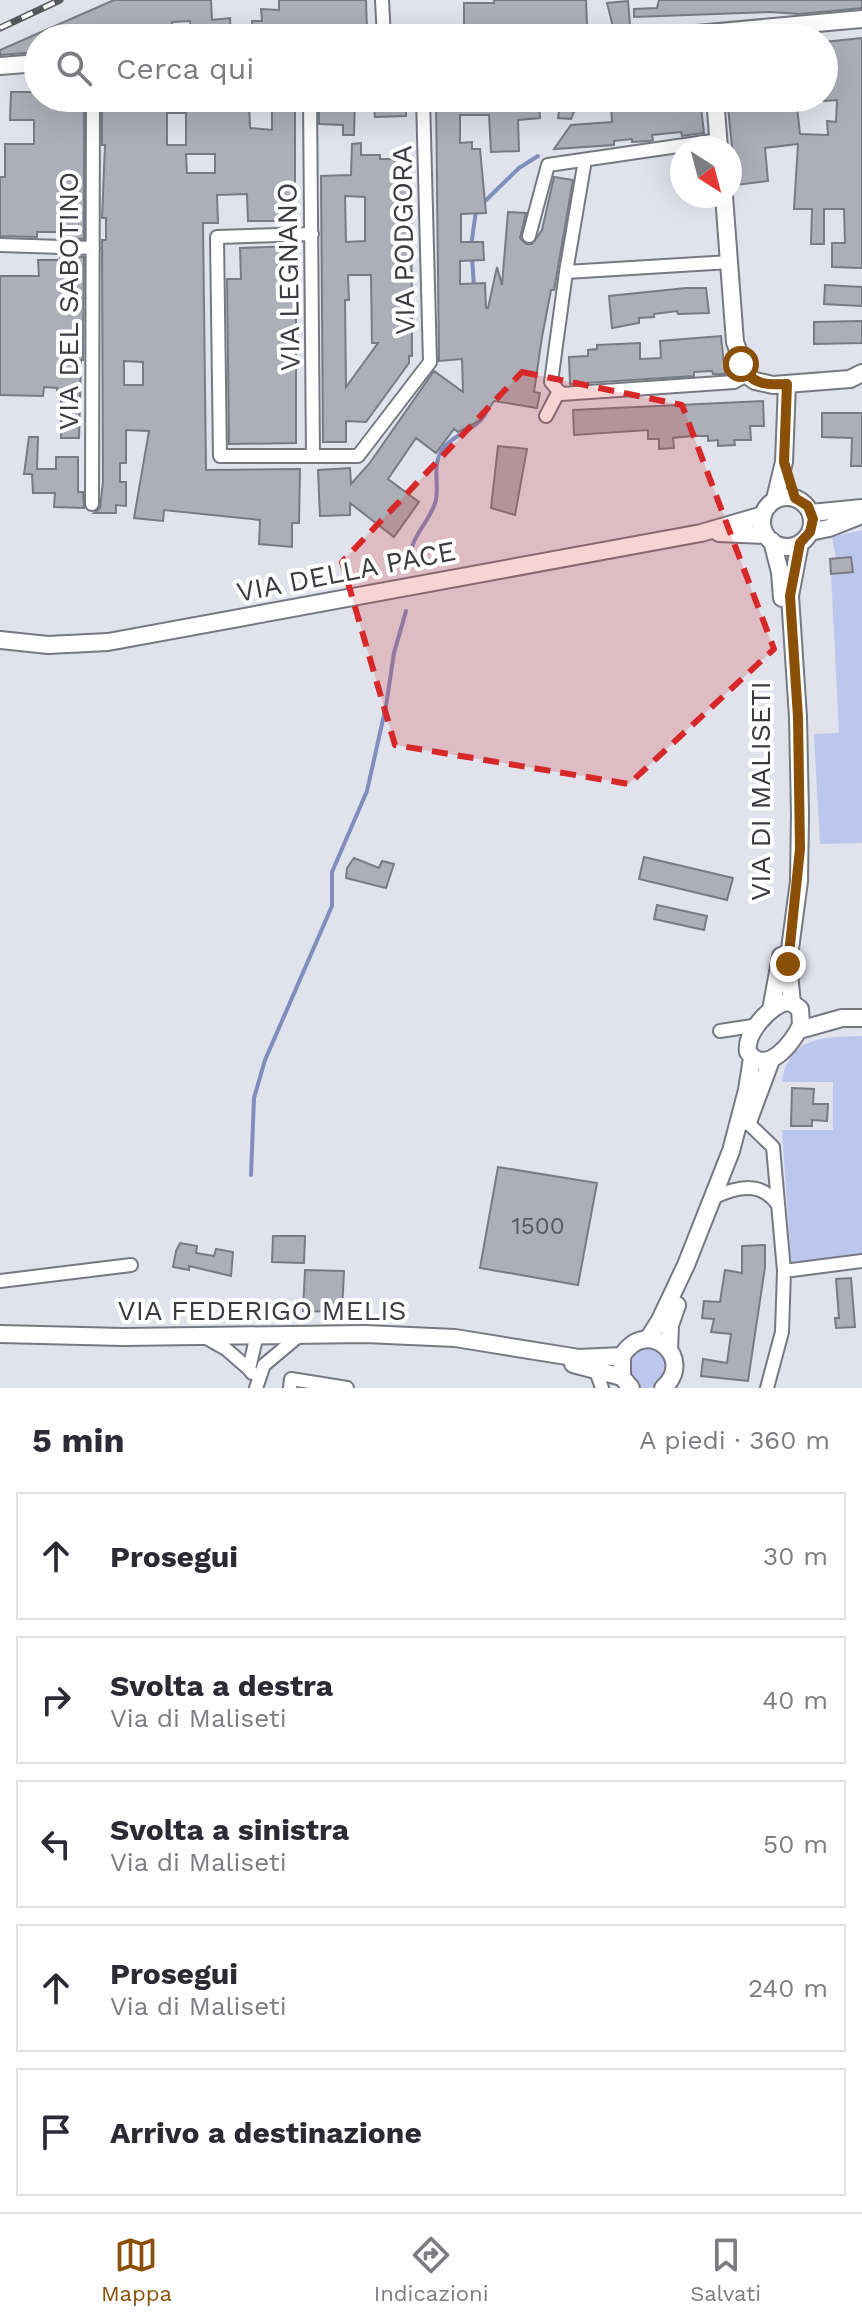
<!DOCTYPE html>
<html lang="it">
<meta charset="utf-8">
<style>
:root{--surface:#fff;--page:#f7f7f7;--text:#2b2b33;--muted:#7c7c81;--line:#e1e1e2;--accent:#8a5008}
body{margin:0;font-family:"Work Sans",sans-serif;background:var(--page);color:var(--text)}
.compass{position:absolute;left:670px;top:136px;width:72px;height:72px;border-radius:50%;background:var(--surface);box-shadow:0 8px 32px #0002;rotate:144deg}
.stop{position:absolute;width:24px;height:24px;margin:-18px;border:6px solid #8a5008;border-radius:50%;background:#fff}
.stop.end{background:#8a5008;border-color:#fff;box-shadow:0 2px 8px #0008}
.list{margin:0;padding:0;list-style:none}
h2{display:flex;justify-content:space-between;align-items:center;height:104px;margin:0;padding:0 32px;font-size:34px}
h2 small{font-size:26px;font-weight:400;color:var(--muted)}
.list li{display:grid;grid-template-columns:52px 1fr auto;gap:24px;align-items:center;box-sizing:border-box;height:128px;margin:0 16px 16px;padding:0 16px;border:2px solid var(--line);border-radius:0px}
.list b{display:block;font-size:30px;white-space:nowrap}
.list p{margin:0;font-size:26px;white-space:nowrap;color:var(--muted)}
.list em{font-size:26px;font-style:normal;color:var(--muted)}
.icon{flex:none;width:44px;height:44px;fill:none;stroke:currentColor;stroke-width:2;stroke-linecap:round;stroke-linejoin:round}
.map{position:relative;flex:none;width:862px;height:1388px;overflow:hidden}
.search{position:absolute;background:var(--surface);box-shadow:0 8px 32px #0002;left:24px;right:24px;top:24px;height:88px;display:flex;align-items:center;gap:20px;box-sizing:border-box;padding:0 28px;border-radius:44px;color:var(--muted);font-size:30px}
.sheet{height:824px;background:var(--surface)}
nav{display:flex;justify-content:space-around;align-items:center;box-sizing:border-box;height:112px;border-top:2px solid var(--line);background:var(--surface);font-size:22px;color:var(--muted)}
nav a{display:grid;justify-items:center;gap:4px}
nav .on{color:var(--accent)}
.map>svg:first-child{display:block}
.green{fill:#bdc7ee}
.lines{fill:none;stroke-linecap:round;stroke-linejoin:round}
.stream{stroke:#808dbd;stroke-width:4}
.building{fill:#acafb8;stroke:#787b83;stroke-width:2;fill-rule:evenodd}
.street-casing{stroke:#767981;stroke-width:16}
.secondary-casing{stroke:#767981;stroke-width:20}
.street{stroke:#fff;stroke-width:12}
.secondary{stroke:#fff;stroke-width:16}
.rail-casing{stroke:#57585d;stroke-width:7}
.rail{stroke:#fff;stroke-width:4;stroke-dasharray:12;stroke-linecap:butt}
.route{stroke:#8a5008;stroke-width:10}
.marked{fill:#d62828;fill-opacity:0.2;stroke:#d62828;stroke-width:6;stroke-dasharray:16 10;stroke-linejoin:round}
.labels{text-anchor:middle;stroke-width:8;stroke-linejoin:round;paint-order:stroke}
.number-label{font-size:24px;fill:#57595e}
.street-label{font-size:28px;fill:#3b3c40;stroke:#fff}
</style>
<div class="map">
<svg width="862" height="1388" viewBox="0 0 862 1388">
<rect width="100%" height="100%" fill="#e0e2ec"/>
<!-- green -->
<path class="green" d="M862,530V843L820,844L814,734L839,733L831,574L853,572L851,558L836,559L832,537Z
M862,1036V1255L791,1262L782,1130H833V1082H782C789,1036 824,1037 862,1036Z
M626 1368a20 20 0 1 1 40 0a20 20 0 1 1-40 0Z"/>
<g class="lines">
<!-- stream -->
<path class="stream" d="M482,204L519,168L538,156
M471,246L476,211
M472,258L474,286
M406,564C410,554 412,543 418,534C424,523 433,513 436,500C439,484 432,465 442,450C454,432 481,430 488,408
M251,1175L254,1098L265,1060L332,906V872L367,791L386,706L394,653L406,611"/>
</g>
<!-- building -->
<path class="building" d="M114,0H211L212,20L230,18L231,38H191L190,21L172,22L173,38H38V52L0,55V50Z
M279,0H366L367,31H357V38H252V21H262L261,9L279,10Z
M494,0H586L587,25L464,27V3H494Z
M659,0H862V8L800,14L770,12L634,17V9L657,8Z
M628,1L630,25L613,27L607,3Z
M862,38V268L832,267V243H845L844,209H824V244H811L812,209H794L798,144L765,148L768,181L736,185L727,98H796L800,134L828,135L827,121L836,122L837,100L824,101V42Z
M11,92H38V98H81V109H84V239L61,238V232H37V237L0,236V177H5V144H34V120H10Z
M102,98H249L250,128L272,130V98H295V221H248L247,194L217,195L218,223H203L206,470L300,469L299,523H292V547L259,544L260,520L164,510L163,521L134,518L149,431L126,430V463H120V482H126V506L116,505V513H94L100,508L103,482L102,240H106V218H102L105,145H102ZM167,113H186V145H167ZM186,154H215V173H187ZM124,361L143,362V385H124Z
M355,98L354,135H343V125L319,124V99Z
M373,98H406V116L375,117Z
M436,98H539L540,118L518,120L519,151L491,152L489,115H460V143L472,142V149H480L486,213L461,214V242H483L484,260L460,261V284L485,283L486,308H488L497,267L502,285L508,212L526,213L520,238L526,244H532L542,230L554,177L573,180L554,290H551L542,337L534,392L540,393L537,408L494,401L481,420L458,432L454,429L436,453L416,438L388,479L419,502L394,537L350,503V515L320,516L318,470L350,468L351,484L369,464L434,371L463,392L462,359L439,361Z
M561,98H580L571,119L558,118Z
M642,98H700L704,133L682,136L681,132L652,135L653,140L650,141L632,142V139L614,141V145L554,149L571,125L612,122L611,106L629,104V100Z
M361,143V155H380V159H411L412,356H409V363L366,422L346,421V442H323L321,176L351,175L352,144ZM345,196L365,197V241L346,242ZM348,275H371L372,343H378L346,387L345,300H349Z
M296,246V443L229,444L227,279H241L240,248Z
M60,256L84,257L83,360H81L79,438H61V397H57V388L44,387L43,396L0,395V276H39L38,260H60Z
M825,285L862,287V306L824,304Z
M686,288H706L709,313L678,314L677,311L654,314V317L639,318V323L612,328L609,296Z
M862,321V343L814,344V322Z
M721,336L725,374H713L712,371L694,372V376L570,384L569,357L588,356V350L597,349V345L640,343V359L661,358L660,341Z
M763,401L764,426H750L751,440H734L735,445L718,446V440L708,441V436H692L673,438L674,448L659,449V439H648V430L574,435L573,410Z
M822,413H862V466H851L852,438L822,437Z
M29,437H38L37,469H56V457H78V492H83L84,508L54,507L55,493H33L32,474H24Z
M498,446L527,449L515,515L491,508Z
M851,557L853,572L831,574L830,559Z
M644,857L733,878L727,900L639,879Z
M354,858L379,868L382,861L394,864L386,888L346,878L347,868Z
M657,905L707,916L704,930L654,919Z
M792,1088L814,1089L813,1104H828L827,1121L812,1120V1126H791Z
M498,1167L597,1183L578,1285L480,1268Z
M273,1236H305L304,1263L272,1262Z
M180,1243L197,1246L196,1253L214,1256L216,1249L233,1252L231,1276L189,1266V1270L173,1267L176,1251Z
M765,1245V1267L748,1381L701,1376L703,1359L727,1363L731,1334L711,1332L714,1319L702,1318L704,1301L720,1302L725,1270L742,1273V1246Z
M305,1270L344,1271L342,1312L303,1311Z
M851,1278L855,1327L836,1328L835,1318H839L836,1279Z"/>
<g class="lines">
<!-- street casing -->
<g class="street-casing">
<path id="street" d="M382,0L384,38
M310,98L313,456
M585,160L566,272L551,382L561,394L734,382L747,375
M312,234L217,237L220,456H358L430,362L423,98
M529,236L548,165L719,140
M0,245L93,248
M566,272L730,262
M546,416L559,391
M92,504L93,98
M720,1031L759,1025
M748,1123L773,1147L784,1271L782,1332L767,1388
M712,1198C736,1187 761,1180 778,1205
M784,1271L862,1261
M0,1281L131,1265
M203,1336L226,1349L249,1369
M596,1371L602,1388
M252,1373L249,1369L257,1334
M256,1388L264,1365L301,1334
M290,1388L291,1379L347,1388"/>
</g>
<!-- secondary casing -->
<g class="secondary-casing">
<path id="secondary" d="M653,38L862,19
M0,66L38,63
M715,98L719,148
M724,196L735,342L747,375L755,381L773,385L850,379L862,373
M762 522a25 25 0 1 1 50 0a25 25 0 1 1-50 0Z
M775,499L784,462L787,384
M811,513L862,508
M810,532L829,528L862,515
M719,533L766,535
M772,541L780,572L782,598
M0,640L48,645L108,642L701,533L763,515
M792,1003L786,1002C769,1007 745,1033 748,1052C766,1077 793,1043 801,1025L800,1009L792,1003L788,964L799,881L800,814L798,717L790,596L800,543
M771,1010L781,956
M799,1030L842,1018H862
M748,1122L771,1060
M0,1334L123,1337L365,1334L455,1338L579,1358L622,1356
M648,1339L660,1320L686,1265L731,1151L747,1090L752,1058
M669,1350L670,1325L677,1305
M573,1364L622,1377
M631,1388L622,1377V1356C647,1315 697,1359 663,1388"/>
</g>
<!-- street -->
<use href="#street" class="street"/>
<!-- secondary -->
<use href="#secondary" class="secondary"/>
<!-- rail casing -->
<g class="rail-casing">
<path id="rail" d="M0,28L60,0"/>
</g>
<!-- rail -->
<use href="#rail" class="rail"/>
</g>
<g class="lines">
<!-- route -->
<path class="route" d="M741,364C751,385 766,385 787,384L784,462L795,498L808,506L813,519L810,532L800,543L790,596L798,717L800,849L788,964"/>
</g>
<!-- marked area -->
<path class="marked" d="M522,372L682,405L774,649L629,784L395,745L342,562Z"/>
<g class="labels">
<!-- number labels -->
<g class="number-label">
<text x="538" y="1234">1500</text>
</g>
<!-- street labels -->
<g class="street-label">
<text transform="translate(403 240) rotate(-91)" y="10">VIA PODGORA</text>
<text transform="translate(288 277) rotate(-91)" y="10">VIA LEGNANO</text>
<text transform="translate(68 301) rotate(-90)" y="10">VIA DEL SABOTINO</text>
<text transform="translate(346 571) rotate(-11)" y="10">VIA DELLA PACE</text>
<text transform="translate(760 791) rotate(-90)" y="10">VIA DI MALISETI</text>
<text x="262" y="1320">VIA FEDERIGO MELIS</text>
</g>
</g>
</svg>
<svg class="compass" viewBox="-18 -18 36 36"><path d="M0-13l5 13h-10z" fill="#e53935"/><path d="M0 13l5-13h-10z" fill="#7c7c81"/></svg>
<div class="stop" style="left:741px;top:364px"></div>
<div class="stop end" style="left:788px;top:964px"></div>
<div class="search"><svg class="icon" aria-label="search" viewBox="0 0 24 24"><circle cx="10" cy="10" r="6"/><path d="M15 15l6 6"/></svg>Cerca qui</div>
</div>
<section class="sheet">
<h2>5 min<small>A piedi · 360 m</small></h2>
<ul class="list">
<li><svg class="icon" aria-label="ahead" viewBox="0 0 24 24"><path d="M12 20V5M6 11l6-6 6 6"/></svg><div><b>Prosegui</b></div><em>30 m</em></li>
<li><svg class="icon" aria-label="right" viewBox="0 0 24 24"><path d="M7 20v-9h11M14 6l5 5-5 5"/></svg><div><b>Svolta a destra</b><p>Via di Maliseti</p></div><em>40 m</em></li>
<li><svg class="icon" aria-label="left" viewBox="0 0 24 24"><path d="M17 20v-9H6M10 6l-5 5 5 5"/></svg><div><b>Svolta a sinistra</b><p>Via di Maliseti</p></div><em>50 m</em></li>
<li><svg class="icon" aria-label="ahead" viewBox="0 0 24 24"><path d="M12 20V5M6 11l6-6 6 6"/></svg><div><b>Prosegui</b><p>Via di Maliseti</p></div><em>240 m</em></li>
<li><svg class="icon" aria-label="arrive" viewBox="0 0 24 24"><path d="M6 21V4h12l-3 4 3 4H6"/></svg><div><b>Arrivo a destinazione</b></div></li>
</ul>
</section>
<nav>
<a class="on"><svg class="icon" aria-label="map" viewBox="0 0 24 24"><path d="M3 6l6-2 6 2 6-2v14l-6 2-6-2-6 2zM9 4v14M15 6v14"/></svg>Mappa</a>
<a><svg class="icon" aria-label="directions" viewBox="0 0 24 24"><path d="M12 3l9 9-9 9-9-9zM9 14v-3h6M13 9l2 2-2 2"/></svg>Indicazioni</a>
<a><svg class="icon" aria-label="saved" viewBox="0 0 24 24"><path d="M7 4h10v16l-5-4-5 4z"/></svg>Salvati</a>
</nav>
